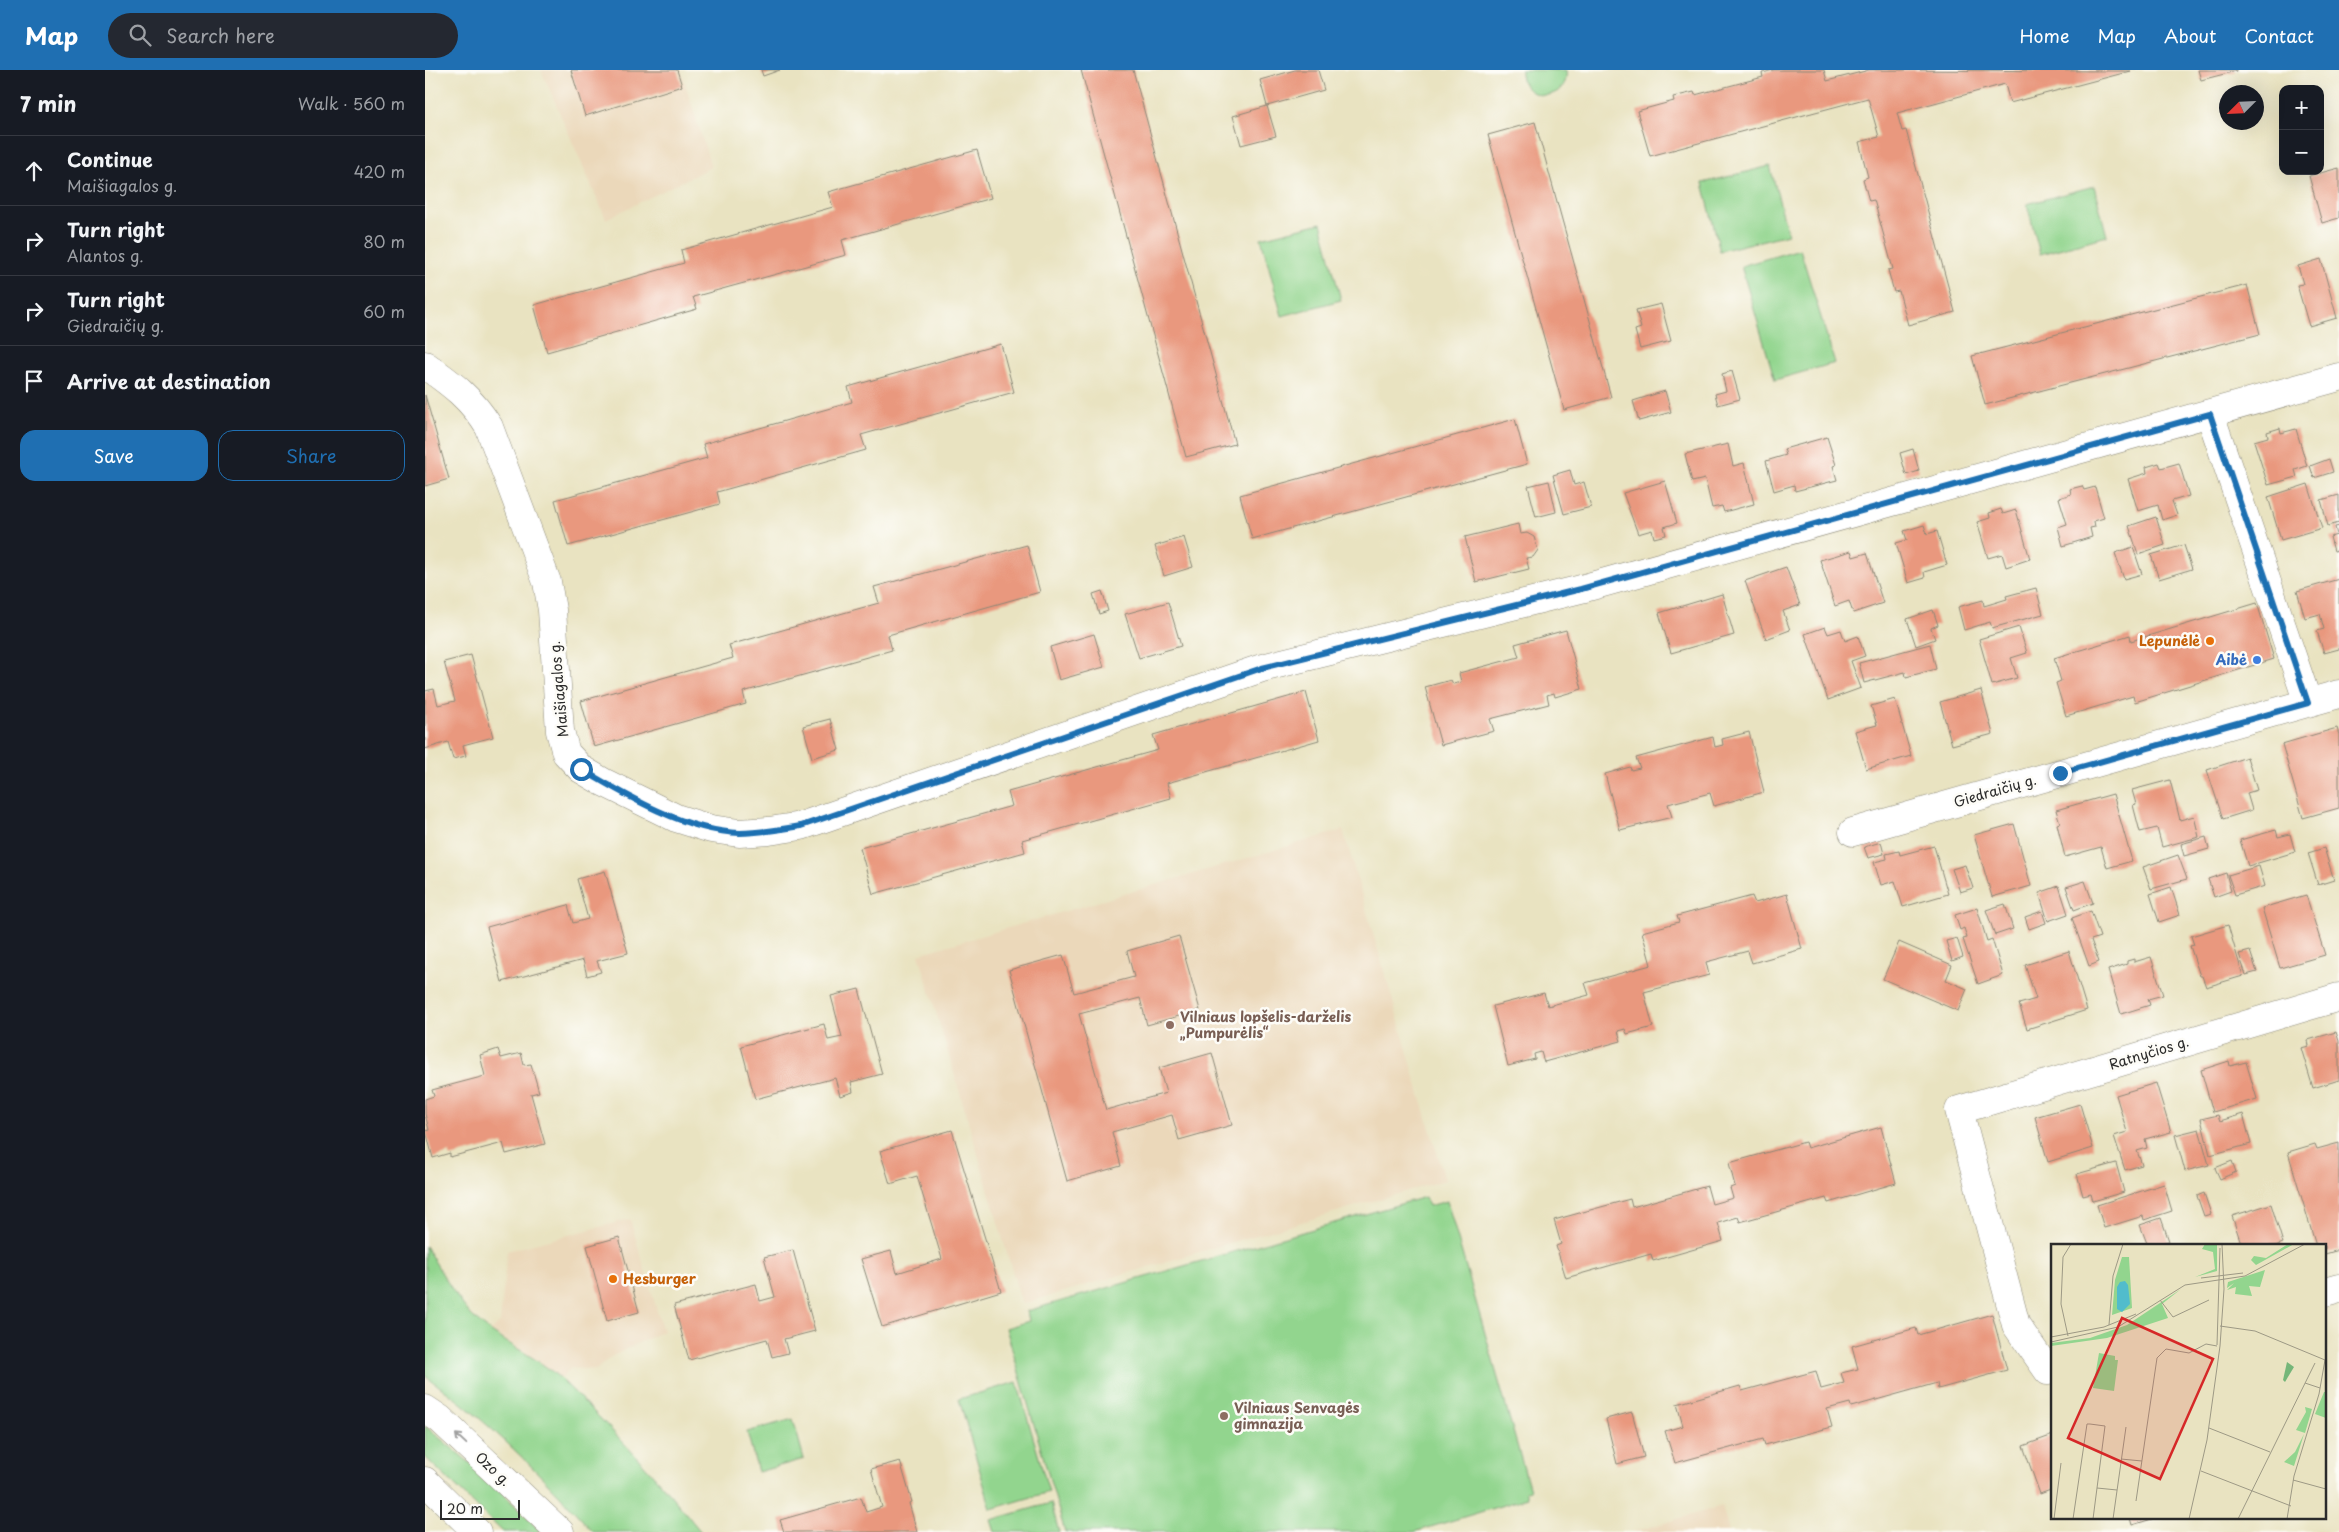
<!DOCTYPE html>
<meta charset="utf-8">
<style>
:root{--surface:#171b24;--page:#242831;--text:#f1f3f6;--muted:#9ea1a6;--line:#363941;--accent:#1f6fb2}
body{margin:0;font-family:"Playpen Sans",sans-serif;background:var(--page);color:var(--text)}
.controls{position:absolute;right:15px;top:15px;display:grid;overflow:hidden;border-radius:10px;box-shadow:0 5px 20px #0002}
.controls button{width:45px;height:45px;display:grid;place-items:center;padding:0;border:0;border-bottom:1px solid var(--line);background:var(--surface);color:var(--text);font:25px sans-serif}
.compass{position:absolute;left:1794px;top:15px;width:45px;height:45px;border-radius:50%;background:var(--surface);box-shadow:0 5px 20px #0002;rotate:246deg}
.scale{position:absolute;left:15px;bottom:12px;width:80px;box-sizing:border-box;padding-left:5px;border:2px solid #2b2b2b;border-top:0;font-size:14px;line-height:18px;white-space:nowrap;color:#2b2b2b;-webkit-text-stroke:4px #fdfcf7;paint-order:stroke}
.stop{position:absolute;width:15px;height:15px;margin:-11px;border:4px solid #1f6fb2;border-radius:50%;background:#fff}
.stop.end{background:#1f6fb2;border-color:#fff;box-shadow:0 1px 5px #0008}
.list{margin:0;padding:0;list-style:none}
h2{display:flex;justify-content:space-between;align-items:center;height:65px;margin:0;padding:0 20px;font-size:21px}
h2 small{font-size:16px;font-weight:400;color:var(--muted)}
.list li{display:grid;grid-template-columns:32px 1fr auto;gap:15px;align-items:center;box-sizing:border-box;height:70px;padding:0 20px;border-top:1px solid var(--line)}
.list b{display:block;font-size:19px;white-space:nowrap}
.list p{margin:0;font-size:16px;white-space:nowrap;color:var(--muted)}
.list em{font-size:16px;font-style:normal;color:var(--muted)}
.actions{display:flex;gap:10px;padding:15px 20px}
.actions a{flex:1;padding:11px 0;border:1px solid var(--accent);border-radius:15px;text-align:center;font-size:18px;color:var(--accent)}
.actions .main{background:var(--accent);color:#fff}
.icon{flex:none;width:28px;height:28px;fill:none;stroke:currentColor;stroke-width:2;stroke-linecap:round;stroke-linejoin:round}
.map{position:relative;flex:none;width:1914px;height:1462px;overflow:hidden}
header{display:flex;align-items:center;gap:30px;box-sizing:border-box;height:70px;padding:0 25px;background:var(--accent);color:#fff}
header strong{font-size:24px}
nav{display:flex;gap:28px;margin-inline-start:auto;font-size:18px}
.search{width:350px;height:45px;background:var(--page);display:flex;align-items:center;gap:12px;box-sizing:border-box;padding:0 18px;border-radius:28px;color:var(--muted);font-size:19px}
main{display:flex}
aside{flex:1;background:var(--surface)}
.map>svg:first-child{display:block}
.built{fill:#ebd8ba}
.green{fill:#92d58e;stroke:#5e805c}
.building{fill:#e9987e}
.lines{fill:none;stroke-linecap:round;stroke-linejoin:round}
.street-casing{stroke:#8a8776;stroke-width:29}
.primary-casing{stroke:#8a8776;stroke-width:29}
.street{stroke:#fff;stroke-width:28}
.primary{stroke:#fff;stroke-width:28}
.oneway{stroke:#a0a0a0}
.route{stroke:#1f6fb2;stroke-width:6}
.food-dot{fill:#e8710a;stroke:#fdfcf7;stroke-width:2}
.shop-dot{fill:#3f7fe0;stroke:#fdfcf7;stroke-width:2}
.education-dot{fill:#8d6e63;stroke:#fdfcf7;stroke-width:2}
.labels{text-anchor:middle;stroke-width:5;stroke-linejoin:round;paint-order:stroke}
.food-label{font-size:14px;font-weight:bold;fill:#c56008;stroke:#fdfcf7;text-anchor:end}
.shop-label{font-size:14px;font-weight:bold;fill:#366cbe;stroke:#fdfcf7;text-anchor:end}
.street-label{font-size:14px;fill:#2b2b2b;stroke:#fdfcf7}
.education-label{font-size:14px;font-weight:bold;fill:#785e54;stroke:#fdfcf7;text-anchor:start}
.inset-road{fill:none;stroke:#9d9985;stroke-width:1}
.view{fill:#d62828;fill-opacity:0.15;stroke:#d62828;stroke-width:2.5}
.inset-edge{fill:none;stroke:#2b2b2b;stroke-width:2.5}
</style>
<header>
<strong>Map</strong>
<div class="search"><svg class="icon" aria-label="search" viewBox="0 0 24 24"><circle cx="10" cy="10" r="6"/><path d="M15 15l6 6"/></svg>Search here</div>
<nav><a>Home</a><a>Map</a><a>About</a><a>Contact</a></nav>
</header>
<main>
<aside>
<h2>7 min<small>Walk · 560 m</small></h2>
<ul class="list">
<li><svg class="icon" aria-label="ahead" viewBox="0 0 24 24"><path d="M12 20V5M6 11l6-6 6 6"/></svg><div><b>Continue</b><p>Maišiagalos g.</p></div><em>420 m</em></li>
<li><svg class="icon" aria-label="right" viewBox="0 0 24 24"><path d="M7 20v-9h11M14 6l5 5-5 5"/></svg><div><b>Turn right</b><p>Alantos g.</p></div><em>80 m</em></li>
<li><svg class="icon" aria-label="right" viewBox="0 0 24 24"><path d="M7 20v-9h11M14 6l5 5-5 5"/></svg><div><b>Turn right</b><p>Giedraičių g.</p></div><em>60 m</em></li>
<li><svg class="icon" aria-label="arrive" viewBox="0 0 24 24"><path d="M6 21V4h12l-3 4 3 4H6"/></svg><div><b>Arrive at destination</b></div></li>
</ul>
<div class="actions"><a class="main">Save</a><a>Share</a></div>
</aside>
<div class="map">
<svg width="1914" height="1462" viewBox="0 0 1914 1462">
<rect width="100%" height="100%" fill="#fdfcf7"/>
<filter id="ink" filterUnits="userSpaceOnUse"><feTurbulence type="fractalNoise" baseFrequency=".02" numOctaves="2"/><feDisplacementMap in="SourceGraphic" scale="10" xChannelSelector="R" yChannelSelector="G"/><feConvolveMatrix kernelMatrix="1 2 1 2 8 2 1 2 1" color-interpolation-filters="sRGB"/></filter>
<filter id="wash" filterUnits="userSpaceOnUse"><feTurbulence type="fractalNoise" baseFrequency=".0096" numOctaves="4" result="noise"/><feDisplacementMap in="SourceGraphic" scale="20" xChannelSelector="R" yChannelSelector="G"/><feGaussianBlur stdDeviation="1.12" result="paint"/><feColorMatrix in="noise" values="0 0 0 0 0 0 0 0 0 0 0 0 0 0 0 0 0 1.4 0 .05"/><feComposite in="paint" operator="in"/></filter>
<g filter="url(#wash)">
<rect width="100%" height="100%" fill="#e9e3c1"/>
<!-- built -->
<path class="built" d="M116,0H256L286,97L181,149Z
M918,760L1020,1110L597,1234L494,884Z
M205,1149L238,1261L184,1288L171,1300L146,1298L136,1309L100,1282L65,1261L75,1253L82,1181Z
M1297,1436L1304,1462H1208Z"/>
<!-- green -->
<path class="green" d="M1096,0H1141C1146,33 1094,34 1096,0Z
M1345,96L1363,164L1295,181L1278,113Z
M1669,116L1682,166L1615,184L1602,134Z
M896,153L916,230L857,246L836,168Z
M1375,179L1410,293L1350,310L1316,196Z
M1000,1127L1004,1136L1022,1131L1105,1420L1100,1421L1102,1428L989,1462H640L581,1258L604,1251L602,1241Z
M0,1176C13,1196 32,1230 47,1246C73,1272 110,1284 137,1310C186,1358 234,1409 276,1462H168C117,1405 63,1350 0,1306Z
M592,1312L624,1422L566,1439L534,1329Z
M368,1349L379,1389L333,1402L322,1362Z
M0,1356L62,1407L116,1462H78L0,1387Z
M626,1433L634,1462H570L566,1450Z"/>
<g id="blocks">
<!-- building -->
<path class="building" d="M146,0H252L257,16L160,46Z
M336,0H355L338,6Z
M656,0H708L810,374L761,387Z
M870,0H893L899,20L842,36L851,66L816,75L808,46L842,36L835,10Z
M1349,0H1399L1402,11L1444,0L1706,1L1585,33L1580,14L1472,43L1477,61L1481,60L1530,242L1483,255L1474,221L1469,222L1463,200L1468,199L1449,130L1444,131L1438,109L1443,107L1434,72L1454,67L1443,28L1225,86L1212,41L1249,31L1248,27L1269,22L1270,25L1338,7L1337,3Z
M1773,0H1811V1L1776,10Z
M1110,52L1186,327L1139,340L1063,65Z
M552,80L566,128L417,170L421,185L268,227L272,239L122,282L109,235L259,193L256,180L408,137L403,122Z
M1914,98V148L1897,153L1884,106Z
M1896,189L1912,248L1884,256L1872,215L1878,214L1873,196Z
M1822,215L1835,264L1560,335L1547,286Z
M1236,234L1246,271L1215,279L1210,260L1216,258L1211,240Z
M576,274L589,322L436,365L441,380L292,422L295,434L143,476L130,430L282,388L278,374L427,332L423,317Z
M1307,301L1315,329L1293,335L1290,324L1301,321L1297,304Z
M1240,321L1246,342L1214,351L1208,331Z
M0,325L24,409L0,416Z
M1090,349L1102,394L827,469L815,425Z
M1855,358L1856,363L1871,359L1882,396L1870,400L1872,407L1843,415L1829,371L1843,367L1842,362Z
M1402,367L1411,395L1408,396L1412,410L1370,421L1369,415L1349,421L1341,391L1361,385L1359,379Z
M1303,374L1308,396L1319,393L1329,434L1299,442L1297,436L1287,438L1280,409L1267,412L1260,384Z
M1488,379L1494,401L1481,405L1475,383Z
M1904,389L1908,402L1889,408L1885,396Z
M1734,393L1736,398L1754,393L1764,426L1747,431L1752,445L1737,450L1733,435L1713,441L1703,409L1722,403L1721,397Z
M1145,400L1149,415L1159,412L1166,437L1139,444L1128,405Z
M1124,411L1131,442L1111,447L1103,416Z
M1240,411L1252,453L1239,457L1241,465L1229,468L1227,460L1213,464L1198,423Z
M1883,414L1897,458L1856,470L1843,427Z
M1657,416L1659,420L1670,417L1679,448L1669,451L1670,457L1665,458L1667,467L1638,476L1633,457L1642,454L1634,428L1646,424L1645,419Z
M1914,425V453L1903,456L1896,430Z
M1576,439L1578,444L1591,440L1605,489L1581,497L1577,484L1563,488L1552,452L1565,448L1564,443Z
M1731,447L1740,475L1713,484L1704,456Z
M1093,454L1095,464L1102,463L1109,467L1113,480L1108,487L1101,488L1104,499L1051,512L1040,467Z
M1499,455L1502,464L1512,461L1522,495L1499,502L1500,508L1483,513L1471,473L1482,470L1479,461Z
M1914,456V480L1909,481L1905,467L1912,465L1910,457Z
M759,467L768,497L739,506L730,476Z
M602,475L615,522L463,565L467,580L318,622L321,634L169,677L156,631L308,588L304,575L454,533L449,517Z
M1759,475L1767,499L1734,509L1726,485Z
M1708,477L1717,504L1699,509L1690,483Z
M1426,481L1428,487L1442,483L1458,533L1428,543L1424,531L1410,536L1395,490Z
M1361,497L1375,535L1358,541L1365,560L1341,569L1320,511Z
M1914,509V579L1899,583L1892,561L1899,559L1895,544L1880,548L1872,521Z
M1611,518L1618,544L1567,558L1565,552L1539,560L1533,537L1558,530L1559,536L1582,529L1581,526Z
M677,521L683,541L674,544L668,524Z
M1297,524L1309,565L1246,583L1234,543Z
M743,532L756,576L714,588L700,544Z
M1832,533L1849,589L1710,632L1708,626L1641,646L1631,613L1636,611L1629,588L1705,565L1706,571Z
M1508,540L1513,555L1506,558L1510,569L1491,576L1482,549Z
M1400,557L1403,564L1416,560L1420,571L1433,566L1440,586L1426,591L1436,618L1403,630L1380,564Z
M1594,557L1602,583L1586,588L1592,608L1567,615L1554,569Z
M1141,560L1157,619L1130,627L1129,623L1122,625L1124,634L1065,649L1069,661L1016,675L1000,617L1026,610L1028,614L1036,612L1034,603L1094,587L1090,574Z
M669,564L679,597L634,610L625,577Z
M1505,574L1511,599L1481,607L1480,602L1439,613L1434,593Z
M46,585L68,667L38,675L41,686L28,689L23,672L0,679V621L9,619L13,635L30,631L19,592Z
M1556,620L1568,664L1527,675L1515,632Z
M881,622L894,670L742,713L746,728L597,770L600,782L448,824L435,778L587,736L583,722L733,680L728,665Z
M1470,629L1486,686L1441,699L1430,661L1452,655L1446,636Z
M405,649L414,680L387,688L378,656Z
M1912,658L1914,665V738L1878,748L1857,674Z
M1324,662L1339,722L1289,736L1285,723L1243,734L1247,747L1195,760L1180,704L1205,697L1206,700L1215,698L1211,688L1288,667L1290,677L1298,675L1297,669Z
M1822,687L1832,720L1822,723L1827,740L1798,749L1782,700Z
M1745,710L1755,750L1769,746L1774,767L1737,777L1732,758L1715,762L1708,735L1711,734L1707,720Z
M1688,724L1707,791L1682,798L1676,777L1640,787L1632,754L1635,753L1631,740Z
M1589,754L1606,816L1567,827L1549,765Z
M1851,760L1853,767L1865,764L1870,782L1823,796L1815,770Z
M1781,767L1784,779L1759,786L1756,774Z
M1456,772L1459,784L1443,788L1439,777Z
M1509,776L1523,824L1478,837L1470,811L1456,815L1449,792L1462,789L1461,784L1474,781L1475,785Z
M1899,778L1909,810L1893,815L1883,783Z
M1753,785L1762,809L1726,819L1718,797Z
M1540,795L1548,818L1535,822L1527,799Z
M1834,796L1840,816L1810,825L1803,805Z
M180,801L203,883L172,891L176,902L162,906L158,890L77,912L62,857L143,835L148,853L163,849L152,809Z
M1801,803L1806,821L1789,827L1783,809Z
M1660,811L1668,833L1649,840L1641,817Z
M1634,816L1643,844L1623,851L1614,823Z
M1746,817L1755,845L1734,852L1725,824Z
M1362,824L1377,879L1327,893L1323,881L1281,892L1284,905L1219,922L1228,957L1202,964L1200,959L1193,961L1196,971L1119,992L1116,982L1109,984L1110,989L1083,996L1068,936L1119,923L1123,936L1164,925L1160,913L1226,895L1217,862L1254,852L1252,846L1327,826L1330,833Z
M1881,825L1900,885L1855,898L1837,838Z
M1580,834L1588,859L1570,865L1561,840Z
M1552,838L1562,871L1567,869L1578,905L1553,914L1538,869L1542,868L1539,858L1535,860L1530,845Z
M1617,841L1621,853L1604,859L1600,847Z
M1666,841L1675,867L1666,870L1674,892L1664,896L1647,848Z
M1803,855L1818,906L1781,917L1777,906H1775L1765,876L1769,875L1766,866Z
M754,866L775,940L722,955L715,928L654,944L681,1040L741,1023L734,998L787,983L807,1055L754,1070L747,1045L687,1062L696,1096L642,1111L584,900L638,885L649,923L709,907L702,881Z
M1532,868L1538,887L1527,891L1521,871Z
M1474,872L1527,895L1521,910L1542,919L1533,941L1458,909Z
M1644,881L1662,940L1602,959L1594,934L1611,929L1600,895Z
M1825,881L1832,902L1821,905L1814,884Z
M1726,887L1738,925L1723,929L1725,935L1696,944L1683,900L1702,894V891L1709,889V892Z
M434,919L457,1004L426,1012L428,1022L415,1026L410,1008L330,1029L316,976L399,954L403,970L417,967L406,926Z
M1911,962L1914,971V1010L1888,1018L1876,978L1884,976L1883,970Z
M73,979L76,988L96,983L99,995L106,994L114,1022L106,1024L120,1074L81,1084L78,1073L25,1087V1083L8,1088L1,1061L4,1060L0,1044V1029L9,1026L7,1020L60,1006L55,985Z
M1804,991L1805,996L1821,992L1832,1029L1788,1042L1776,1000Z
M1731,1013L1746,1062L1720,1069L1722,1078L1712,1081L1717,1095L1700,1100L1689,1066L1702,1062L1691,1025Z
M1655,1034L1668,1078L1623,1092L1610,1047Z
M1818,1044L1826,1074L1785,1085L1776,1049L1793,1045L1795,1051Z
M1456,1057L1471,1113L1403,1133L1401,1128L1315,1152L1313,1147L1293,1153L1298,1171L1228,1191L1226,1184L1141,1208L1131,1176L1136,1174L1129,1150L1205,1129L1207,1137L1282,1116L1287,1134L1308,1128L1305,1118L1310,1116L1304,1093L1380,1072L1382,1078Z
M1774,1059L1784,1095L1760,1101L1750,1065Z
M527,1060L576,1221L457,1257L436,1189L466,1181L472,1203L517,1189L492,1106L465,1114L455,1081Z
M1914,1073V1180L1900,1184V1176H1891L1863,1082L1890,1074L1892,1079Z
M1807,1091L1811,1102L1795,1109L1790,1098Z
M1691,1093L1699,1122L1668,1131L1666,1124L1658,1126L1652,1104Z
M1739,1114L1747,1141L1719,1150L1718,1146L1679,1158L1672,1135Z
M1779,1123L1786,1144L1779,1146L1772,1126Z
M1846,1134L1858,1173L1850,1176H1817L1807,1146Z
M1736,1148L1744,1171L1723,1176L1715,1155Z
M194,1167L214,1242L182,1251L162,1176Z
M368,1180L390,1261L359,1269L363,1283L347,1287L342,1269L264,1290L249,1235L331,1214L335,1231L350,1227L339,1187Z
M1567,1244L1582,1300L1513,1319L1512,1313L1426,1337L1425,1333L1402,1339L1407,1357L1340,1375L1338,1369L1250,1393L1240,1361L1258,1356L1252,1334L1315,1316L1317,1321L1391,1301L1396,1319L1419,1313L1416,1303L1433,1299L1427,1276L1491,1258L1493,1265Z
M1207,1342L1219,1387L1192,1394L1181,1349Z
M1628,1365V1419L1615,1424L1598,1376Z
M475,1391L487,1432L484,1433L492,1462H359L355,1450L436,1427L441,1442L457,1437L446,1399Z
M1705,1448H1727V1449L1707,1455Z"/>
</g>
</g>
<g filter="url(#ink)">
<use href="#blocks" fill-opacity="0" stroke="#8a8776" stroke-width="1"/>
<g class="lines">
<!-- street casing -->
<g class="street-casing">
<path id="street" d="M0,295C27,314 46,328 64,357L122,512L127,540L135,661L141,683L156,699L178,712L251,748L286,759L314,763L344,761L376,756L837,598L1156,519L1914,307
M1785,344L1883,633
M1428,762L1914,624
M1900,1222L1914,1218
M1628,1300L1623,1301L1591,1255L1534,1040L1914,927"/>
</g>
<!-- primary casing -->
<g class="primary-casing">
<path id="primary" d="M0,1339L15,1349L135,1462
M0,1411L52,1462"/>
</g>
<!-- street -->
<use href="#street" class="street"/>
<!-- primary -->
<use href="#primary" class="primary"/>
</g>
<!-- one-way arrows -->
<defs><path id="oneway-shaft" d="M-6 0H5M1.5-3L5.5 0L1.5 3" fill="none" stroke-width="1.6" stroke-linecap="round" stroke-linejoin="round" transform="scale(1.25)"/></defs>
<use class="oneway" href="#oneway-shaft" transform="translate(36 1369) rotate(-137)"/>
</g>
<g class="lines" filter="url(#ink)">
<!-- route -->
<path class="route" d="M156,699C200,725 262,762 315,763C335,763 356,759 376,756L837,598L1156,519L1785,344L1883,633L1635,703"/>
</g>
<!-- markers -->
<g class="food-dot">
<circle cx="1785" cy="571" r="5"/>
<circle cx="188" cy="1209" r="5"/>
</g>
<circle class="shop-dot" cx="1832" cy="590" r="5"/>
<g class="education-dot">
<circle cx="745" cy="955" r="5"/>
<circle cx="799" cy="1346" r="5"/>
</g>
<g class="labels">
<!-- food labels -->
<g class="food-label">
<text x="1775" y="576">Lepunėlė</text>
<text x="198" y="1214" text-anchor="start">Hesburger</text>
</g>
<!-- shop labels -->
<g class="shop-label">
<text x="1822" y="595">Aibė</text>
</g>
<!-- street labels -->
<g class="street-label">
<text transform="translate(134 619) rotate(-95)" y="5">Maišiagalos g.</text>
<text transform="translate(1570 721) rotate(-16)" y="5">Giedraičių g.</text>
<text transform="translate(1724 983) rotate(-17)" y="5">Ratnyčios g.</text>
<text transform="translate(68 1399) rotate(43)" y="5">Ozo g.</text>
</g>
<!-- education labels -->
<g class="education-label">
<text x="755" y="952">Vilniaus lopšelis-darželis<tspan x="755" dy="16">„Pumpurėlis“</tspan></text>
<text x="809" y="1343">Vilniaus Senvagės<tspan x="809" dy="16">gimnazija</tspan></text>
</g>
</g>
<!-- overview -->
<g transform="translate(1626 1174)">
<rect width="275" height="275" fill="#e9e3c1"/>
<path d="M154,0H166V27L144,33L164,25L162,8L151,5ZM237,0H243L205,21L200,16L203,12L215,14ZM71,13H78L81,64L61,71L64,36ZM214,26L209,43L198,42L201,52L184,50L185,43L176,46L183,39L176,44L177,38ZM130,45L111,60L117,74L56,94L0,102V99L39,94L76,81ZM48,109L64,112V116H67L63,147L42,144ZM273,148H275V174L264,170ZM254,163L261,165L254,189L245,186L255,168ZM253,190L243,222L233,218L244,208Z" fill="#92d58e"/>
<path d="M236,118L243,123L234,138L232,136Z" fill="#75b679"/>
<path d="M74,37L77,41L79,60L71,68L66,65V43L69,38Z" fill="#51bccc"/>
<path class="inset-road" d="M150,34L192,29M109,56L122,73L158,56M58,81L62,32L72,0M169,82L204,87L274,116M17,92L10,60L12,13L20,0M0,93L53,83L85,70M0,98L67,83L134,41L194,32L254,0M166,101L169,4M254,139L269,144M158,184L219,208M70,215L91,217M150,227L240,262M242,236L275,245M46,244L66,246M85,257L106,114L115,105L138,109L155,100L166,102M3,275L10,219M22,275L36,180H39L54,182L42,275M62,275L75,183M138,275L156,196L169,102L173,45L171,0M187,275L264,119M236,275L243,232L268,150L274,116"/>
<path class="view" d="M71,74L162,115L109,235L17,194Z"/>
<rect width="275" height="275" class="inset-edge"/>
</g>
</svg>
<div class="controls">
<button>+</button>
<button>−</button>
</div>
<svg class="compass" viewBox="-18 -18 36 36"><path d="M0-13l5 13h-10z" fill="#e53935"/><path d="M0 13l5-13h-10z" fill="#9ea1a6"/></svg>
<div class="scale">20 m</div>
<div class="stop" style="left:156px;top:699px"></div>
<div class="stop end" style="left:1635px;top:703px"></div>
</div>
</main>
